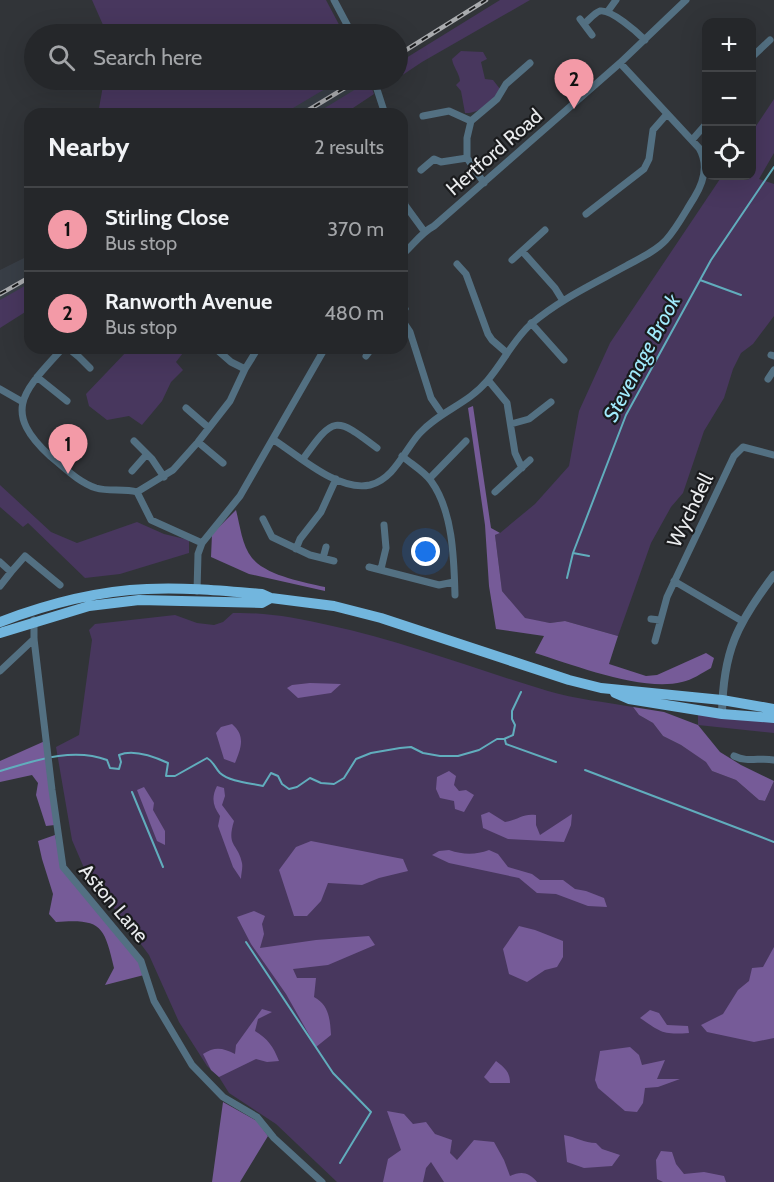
<!DOCTYPE html>
<meta charset="utf-8">
<style>
:root{--surface:#25272a;--page:#313336;--text:#f1f3f6;--muted:#a3a5a8;--line:#424447;--accent:#f39aa7}
body{margin:0;font-family:Cabin,sans-serif;background:var(--page);color:var(--text)}
.controls{position:absolute;right:18px;top:18px;display:grid;overflow:hidden;border-radius:12px;box-shadow:0 6px 24px #0002}
.controls button{width:54px;height:54px;display:grid;place-items:center;padding:0;border:0;border-bottom:2px solid var(--line);background:var(--surface);color:var(--text);font:30px sans-serif}
.you{position:absolute;left:426px;top:552px;width:21px;height:21px;margin:-15px;border:4px solid #fff;border-radius:50%;background:#1a73e8;box-shadow:0 0 0 9px #1a73e833}
.badge{display:grid;place-items:center;width:39px;height:39px;border-radius:50%;background:var(--accent);color:#111;font-size:20px;font-weight:700}
.pin{position:absolute;translate:-50% -50px;filter:drop-shadow(0 2px 3px #0008)}
.pin::after{content:'';position:absolute;top:32px;width:21px;height:18px;background:inherit;clip-path:polygon(0 0,100% 0,50% 100%)}
.list{margin:0;padding:0;list-style:none}
h2{display:flex;justify-content:space-between;align-items:center;height:78px;margin:0;padding:0 24px;font-size:26px}
h2 small{font-size:20px;font-weight:400;color:var(--muted)}
.list li{display:grid;grid-template-columns:39px 1fr auto;gap:18px;align-items:center;box-sizing:border-box;height:84px;padding:0 24px;border-top:2px solid var(--line)}
.list b{display:block;font-size:22px;white-space:nowrap}
.list p{margin:0;font-size:20px;white-space:nowrap;color:var(--muted)}
.list em{font-size:20px;font-style:normal;color:var(--muted)}
.icon{flex:none;width:33px;height:33px;fill:none;stroke:currentColor;stroke-width:2;stroke-linecap:round;stroke-linejoin:round}
.map{position:relative;flex:none;width:774px;height:1182px;overflow:hidden}
.search{position:absolute;background:var(--surface);box-shadow:0 6px 24px #0002;left:24px;top:24px;width:384px;height:66px;display:flex;align-items:center;gap:15px;box-sizing:border-box;padding:0 21px;border-radius:33px;color:var(--muted);font-size:22px}
.panel{position:absolute;background:var(--surface);box-shadow:0 6px 24px #0002;left:24px;top:108px;width:384px;height:246px;border-radius:18px}
.map>svg:first-child{display:block}
.built{fill:#383e46}
.green{fill:#48375e}
.forest{fill:#765b98}
.lines{fill:none;stroke-linecap:round;stroke-linejoin:round}
.stream{stroke:#61adbd;stroke-width:2}
.minor{stroke:#537082;stroke-width:7}
.tertiary{stroke:#537082;stroke-width:8}
.trunk{stroke:#72b6de;stroke-width:10}
.rail-casing{stroke:#a9abae;stroke-width:4.5}
.rail{stroke:#1a1b1d;stroke-width:2;stroke-dasharray:7;stroke-linecap:butt}
.labels{text-anchor:middle;stroke-width:4.5;stroke-linejoin:round;paint-order:stroke}
.street-label{font-size:20px;fill:#e9ebed;stroke:#1a1b1d}
.water-label{font-size:21px;font-style:italic;fill:#a1ebfc;stroke:#1a1b1d}
</style>
<div class="map">
<svg width="774" height="1182" viewBox="0 0 774 1182">
<rect width="100%" height="100%" fill="#313438"/>
<!-- built -->
<path class="built" d="M331,80H368L371,86L325,114H273Z
M30,255V295L0,314V270Z"/>
<!-- green -->
<path class="green" d="M92,0H326L344,34H107Z
M500,0H530L422,62L398,78V63Z
M461,51L483,52L487,59L481,62L485,79L493,80L500,89C494,101 479,114 465,113L461,91L456,85L460,81C459,72 453,67 452,59Z
M104,80H340L283,114H98Z
M369,81L374,94L344,114H315Z
M774,99V153L759,179L774,184V316L753,344L741,353L733,369L724,398L704,431L683,493L671,507L651,543L618,636L565,621L550,623L525,619L502,591L495,535L500,533L535,504L569,466L579,411L610,343L722,176H752V132Z
M30,283V309L0,328V300Z
M151,348L186,349L176,362L183,370L171,382L162,401L142,425L129,416L107,420L89,406L86,394L128,350Z
M0,485L51,532L77,543L137,522L164,534L189,540V553L120,574L85,578L28,523L23,527L0,507Z
M233,613C265,612 297,618 328,625C403,641 474,669 548,691C575,699 605,702 633,707L639,715L653,723L663,736L681,745L707,762L712,771L736,780L759,800L765,801L774,781V1182H337L276,1124L229,1093L219,1077L207,1066L179,1022L149,955L84,868L72,840L56,747L79,735L92,640L89,630L95,624L175,615L197,623L214,625L223,622Z
M698,713L774,721V733L698,725Z"/>
<!-- forest -->
<path class="forest" d="M473,406L491,528L500,533L495,535L502,591L525,618L550,623L565,621L618,636L609,664L646,676L657,675L706,653L714,658L711,668C702,673 692,680 682,682C642,692 574,665 535,653L544,636L496,629L489,586L485,525L468,408Z
M236,510C240,525 242,546 252,558C267,576 304,582 325,587V591L249,574L211,557L212,534Z
M310,683L341,684L331,693L298,698L287,688L292,685Z
M633,707L664,712L698,725L720,752L741,765L774,781L765,801L759,800L736,780L712,771L706,762L681,745L663,736L653,723L639,715Z
M232,724C246,736 241,748 235,763L224,759L216,733L221,727Z
M45,741L55,825L46,826L36,795L38,783L32,775L0,782V761Z
M449,771L456,776L454,785L459,791L466,790L474,795L464,812L455,809L454,801L440,798L436,789L437,777Z
M217,786L224,788L225,796L222,805L234,821C226,847 238,843 242,863C243,868 241,874 241,879L233,867L218,826L220,816C213,806 211,798 217,786Z
M144,787L154,803L153,810L165,831V845L157,841L137,790Z
M489,812L505,822C518,820 523,813 536,815V825L540,835L572,814L571,825L564,842L508,839L483,828L481,815Z
M55,835L62,867L140,963L144,975L105,985L114,968C104,925 101,919 56,922L49,914L53,894L42,859L38,841Z
M311,841L403,859L408,871L379,878L362,885L328,883L321,901L307,916H294L279,870L296,847Z
M449,850C464,855 475,855 489,850L498,854L508,867L532,874L540,880H563L575,889L586,891L604,898L607,907L588,906L556,894L537,893L519,878L449,863L432,855L439,851Z
M254,911L265,916L262,924L264,934L260,948L316,940L369,936L375,945L328,965L293,969L297,978H316L314,997C329,1005 330,1019 331,1035L316,1047L286,994L251,944L237,917Z
M519,926L535,930L563,941V957L557,967L545,970L527,982L509,974L503,949Z
M774,947V1038L754,1042L707,1032L701,1025L723,1014L738,990L749,981L752,968L763,967Z
M262,1009L272,1012L258,1019L255,1031C268,1039 273,1046 279,1061L267,1062L256,1059L219,1077L211,1070L203,1054C215,1046 223,1048 235,1054L236,1045Z
M650,1010L659,1013L667,1025L688,1026L689,1033C662,1035 661,1032 640,1018Z
M630,1047L639,1055L642,1065L665,1060L657,1079H680L658,1087L645,1088L643,1103L637,1112L625,1111L598,1088L595,1080L600,1051Z
M496,1061C505,1068 510,1072 510,1083H490L484,1077Z
M223,1102L257,1121L268,1136L240,1182H212Z
M387,1111L404,1114L413,1124L426,1122L435,1134L452,1140L450,1153L457,1160L474,1140L494,1142L504,1160L510,1176C521,1171 529,1172 537,1182H444L431,1162L426,1168L423,1182H383L388,1159L401,1150Z
M564,1135C576,1137 584,1143 596,1143L602,1149L620,1155L612,1166L584,1168L567,1162Z
M661,1151L672,1152L676,1164L684,1174L704,1172L724,1176L726,1182H663L657,1179L656,1160Z"/>
<g class="lines">
<!-- stream -->
<path class="stream" d="M700,280L741,295
M573,553L589,556
M567,578L573,553L626,415L711,260L774,167
M505,740L506,744L556,762
M585,770L774,842
M0,771C34,761 72,747 107,760L110,768L119,769L121,762L119,755C133,749 155,757 168,763L166,776H175L207,758C214,762 215,768 220,773C230,782 250,783 263,786L271,773L278,776L282,784L289,789L297,787L310,778L321,783L334,784L344,778L356,759L371,753L400,748L411,747L423,753L440,756H458L479,750L497,739H504L513,735L515,725L512,719V711L521,692
M132,792L163,867
M246,942L333,1073L371,1112L340,1163"/>
<!-- minor -->
<path class="minor" d="M334,0L352,34
M608,11L616,0
M580,19L592,35
M584,24C589,20 594,13 600,11C611,9 637,32 645,40
M752,57L770,40
M374,80L385,114
M423,116L449,111L471,121
M692,140L706,124
M421,170L434,159L441,162L467,158
M484,183L467,158V138L471,121L497,99L506,84L530,63
M402,189L405,205L424,231
M586,214L644,169L649,159L653,130L667,114
M522,251L555,288L563,301
M402,255C413,245 422,232 434,226L620,63L686,0
M512,260L545,230
M457,264L466,274L488,334L492,340L507,353
M402,313L405,309
M402,320L410,332L431,398L442,414
M531,323L564,360
M63,348C25,390 0,410 50,456C64,467 78,482 96,488C109,492 124,488 137,492L151,520L202,543
M68,348L79,357L90,368
M215,348L231,362L245,369
M771,355L774,356
M366,356L372,348
M37,377L67,401
M768,379L774,370
M488,380L507,403L515,453L522,468
M0,389L21,401
M186,408L209,428
M511,424L529,419L551,402
M274,440C299,456 338,492 370,485C394,479 404,451 419,434C438,412 468,404 487,381C503,363 513,340 531,324C559,300 593,284 624,267C638,259 655,252 666,240C677,228 685,212 694,198C704,182 709,165 699,148L620,63
M134,441L152,459L164,477
M198,442L223,463
M402,456C411,464 424,471 431,481C453,511 454,559 455,595
M303,459C334,416 335,416 377,448
M132,471L147,454
M430,478L466,441
M137,492L173,470L198,442L230,401L245,369L258,348
M495,492L530,460
M263,519L272,537L310,555L334,561
M296,549L300,539L321,512L336,479
M323,558L326,547
M0,562L11,572L0,586
M369,567L439,585L454,582
M381,569L386,548L384,525
M11,572L25,556L60,585
M674,581L742,621
M197,591L198,554L202,543L240,496L325,348
M651,619L660,620
M34,620V639L52,790L63,867L141,961L154,1001L192,1065L223,1097L257,1117L274,1138L322,1182
M655,641L667,597L734,456L743,447L774,455
M0,671L34,639
M734,756C748,763 760,757 774,760"/>
<!-- tertiary -->
<path class="tertiary" d="M722,714C723,651 737,624 774,575"/>
<!-- trunk -->
<path class="trunk" d="M0,622C47,604 97,591 147,589C185,587 225,591 262,594L271,598L334,606L381,618L569,680L601,688L722,700L774,709
M0,633L89,606L139,600L262,603L271,598
M615,693L629,699L722,714L774,718"/>
<!-- rail casing -->
<g class="rail-casing">
<path id="rail" d="M398,55L486,0
M302,114L358,80
M0,294L30,277"/>
</g>
<!-- rail -->
<use href="#rail" class="rail"/>
</g>
<g class="labels">
<!-- street labels -->
<g class="street-label">
<text transform="translate(494 152) rotate(-41)" y="7">Hertford Road</text>
<text transform="translate(690 510) rotate(-64)" y="7">Wychdell</text>
<text transform="translate(114 903) rotate(50)" y="7">Aston Lane</text>
</g>
<!-- water labels -->
<g class="water-label">
<text transform="translate(642 358) rotate(-62)" y="7">Stevenage Brook</text>
</g>
</g>
</svg>
<div class="controls">
<button>+</button>
<button>−</button>
<button><svg class="icon" aria-label="locate" viewBox="0 0 24 24"><circle cx="12" cy="12" r="6"/><path d="M12 2v4M12 18v4M2 12h4M18 12h4"/></svg></button>
</div>
<div class="you"></div>
<div class="pin badge" style="left:68px;top:474px">1</div>
<div class="pin badge" style="left:574px;top:109px">2</div>
<div class="search"><svg class="icon" aria-label="search" viewBox="0 0 24 24"><circle cx="10" cy="10" r="6"/><path d="M15 15l6 6"/></svg>Search here</div>
<section class="panel">
<h2>Nearby<small>2 results</small></h2>
<ul class="list">
<li><span class="badge">1</span><div><b>Stirling Close</b><p>Bus stop</p></div><em>370 m</em></li>
<li><span class="badge">2</span><div><b>Ranworth Avenue</b><p>Bus stop</p></div><em>480 m</em></li>
</ul>
</section>
</div>
